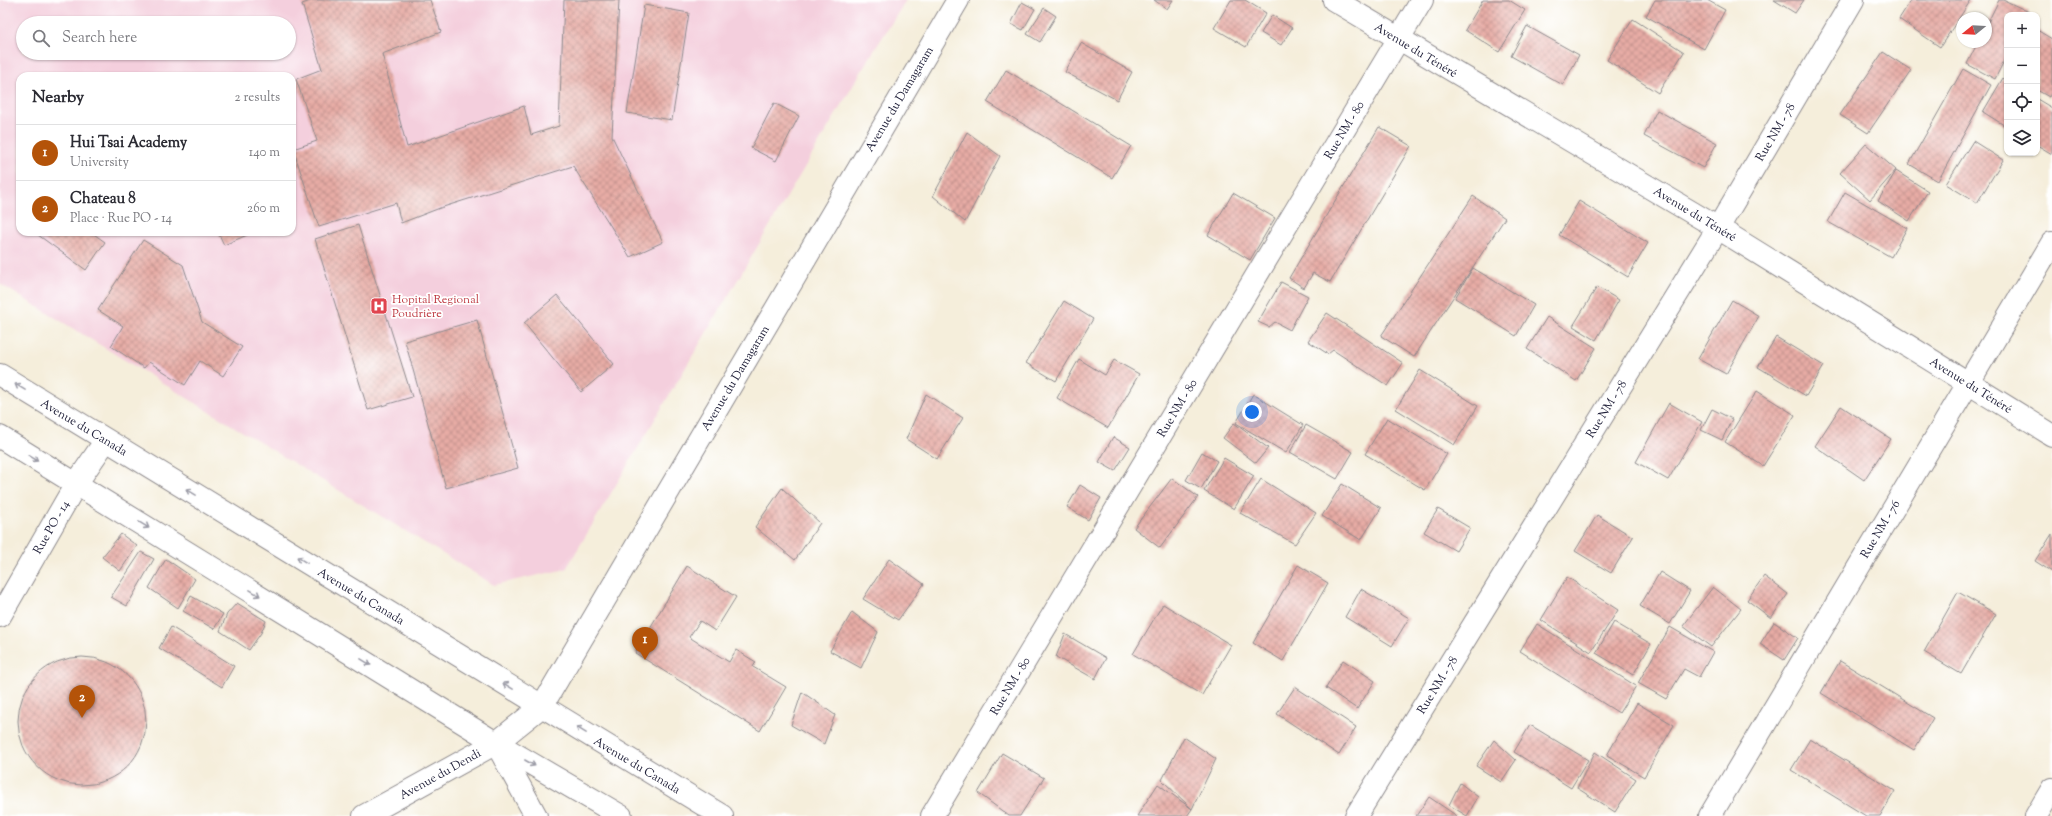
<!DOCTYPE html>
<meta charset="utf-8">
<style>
:root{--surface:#fff;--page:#f7f7f7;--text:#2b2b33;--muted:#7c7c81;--line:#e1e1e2;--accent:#b45309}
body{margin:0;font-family:"Sorts Mill Goudy",serif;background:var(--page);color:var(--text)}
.controls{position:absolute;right:12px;top:12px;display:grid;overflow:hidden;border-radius:8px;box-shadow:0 1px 3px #0004}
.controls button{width:36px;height:36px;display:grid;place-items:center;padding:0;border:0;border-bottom:1px solid var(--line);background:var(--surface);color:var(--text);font:20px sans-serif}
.compass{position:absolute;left:1956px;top:12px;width:36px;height:36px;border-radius:50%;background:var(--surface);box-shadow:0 1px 3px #0004;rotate:252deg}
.you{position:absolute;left:1252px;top:412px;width:14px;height:14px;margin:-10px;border:3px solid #fff;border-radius:50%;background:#1a73e8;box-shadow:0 0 0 6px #1a73e833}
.badge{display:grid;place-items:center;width:26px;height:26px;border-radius:50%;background:var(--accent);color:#fff;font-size:13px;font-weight:700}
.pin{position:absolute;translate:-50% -33px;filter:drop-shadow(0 1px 2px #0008)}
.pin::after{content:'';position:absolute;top:21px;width:14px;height:12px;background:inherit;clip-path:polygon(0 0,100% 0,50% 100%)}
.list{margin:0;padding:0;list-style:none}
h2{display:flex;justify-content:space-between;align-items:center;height:52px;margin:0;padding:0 16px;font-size:17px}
h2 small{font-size:13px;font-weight:400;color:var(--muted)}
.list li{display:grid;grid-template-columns:26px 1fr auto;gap:12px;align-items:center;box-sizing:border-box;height:56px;padding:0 16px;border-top:1px solid var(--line)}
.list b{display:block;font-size:15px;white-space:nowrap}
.list p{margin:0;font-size:13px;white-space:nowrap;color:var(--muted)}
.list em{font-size:13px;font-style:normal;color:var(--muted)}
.icon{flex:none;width:22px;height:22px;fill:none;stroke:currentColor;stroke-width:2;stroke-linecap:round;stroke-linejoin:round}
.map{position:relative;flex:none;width:2052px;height:816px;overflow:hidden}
.search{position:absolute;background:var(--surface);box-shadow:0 1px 3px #0004;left:16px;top:16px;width:280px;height:44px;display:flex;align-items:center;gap:10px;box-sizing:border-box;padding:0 14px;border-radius:22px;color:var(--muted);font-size:15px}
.panel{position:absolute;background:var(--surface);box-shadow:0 1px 3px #0004;left:16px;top:72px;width:280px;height:164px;border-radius:12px}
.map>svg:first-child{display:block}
.built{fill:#f4cfdd;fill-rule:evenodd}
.building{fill:url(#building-cross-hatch)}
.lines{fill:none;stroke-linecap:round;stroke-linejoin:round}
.street-casing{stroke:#8c888b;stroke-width:24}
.secondary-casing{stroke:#8c888b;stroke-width:24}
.street{stroke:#fff;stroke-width:22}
.secondary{stroke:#fff;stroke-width:22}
.oneway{stroke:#9c9ca7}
.labels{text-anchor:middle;stroke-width:3.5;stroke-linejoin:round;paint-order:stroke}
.street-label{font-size:12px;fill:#22223b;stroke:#fff}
.health-label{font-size:12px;fill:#be3a42;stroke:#fff;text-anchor:start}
</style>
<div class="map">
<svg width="2052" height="816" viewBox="0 0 2052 816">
<defs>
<pattern id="building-cross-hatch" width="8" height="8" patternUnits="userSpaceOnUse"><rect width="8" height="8" fill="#e7aca5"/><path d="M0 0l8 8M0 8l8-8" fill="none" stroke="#bb8c88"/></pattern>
</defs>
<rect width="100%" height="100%" fill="#fff"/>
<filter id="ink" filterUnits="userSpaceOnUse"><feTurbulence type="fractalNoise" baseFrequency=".025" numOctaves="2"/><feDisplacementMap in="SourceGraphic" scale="8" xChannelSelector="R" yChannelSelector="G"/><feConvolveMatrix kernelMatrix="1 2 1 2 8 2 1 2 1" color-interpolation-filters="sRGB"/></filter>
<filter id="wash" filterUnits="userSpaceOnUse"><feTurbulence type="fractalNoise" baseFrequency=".012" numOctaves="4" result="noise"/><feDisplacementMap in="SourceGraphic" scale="16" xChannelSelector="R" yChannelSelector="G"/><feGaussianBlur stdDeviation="0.9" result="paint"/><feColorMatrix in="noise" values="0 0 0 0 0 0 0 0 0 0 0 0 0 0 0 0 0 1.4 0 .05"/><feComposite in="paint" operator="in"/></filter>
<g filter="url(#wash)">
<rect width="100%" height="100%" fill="#f5eedb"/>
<!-- built -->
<path class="built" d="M0,0H906L870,57L566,569L494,585L0,284ZM23,23H289V53H23ZM20,76H292V232H20Z"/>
<g id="blocks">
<!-- building -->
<path class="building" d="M313,0H430L441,32L382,54L407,147L524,106L531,135L559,126L564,0H619L612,136L663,242L630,257L573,166L440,208L401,223L396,203L319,227L293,149L317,141L296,79L322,69L302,4Z
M1154,0H1173L1167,9Z
M1231,0H1245L1266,13L1246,47L1214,28Z
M1483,0H1509L1525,10L1499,52L1465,30Z
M1655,0H1707L1725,10L1704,49L1646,16Z
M1774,0H1804L1795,13Z
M1911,0H1971L1940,47L1899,19Z
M1999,0H2004L2029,12L2027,15H2007V55L1995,79L1967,64L1978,42H1986V26Z
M1022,2L1035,9L1023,30L1011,24Z
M644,5L689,13L672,120L627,113Z
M1044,8L1056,16L1040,42L1027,34Z
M1272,15L1292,28L1281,45L1261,33Z
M1633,19L1684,52L1658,93L1607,60Z
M1527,26L1579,55L1563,85L1511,56Z
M2037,30L2052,39V91L2049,97L2037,90Z
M1081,43L1132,72L1117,100L1065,72Z
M1883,52L1911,70L1868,133L1840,115Z
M1963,69L1991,85L1938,181L1909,164Z
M1006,70L1131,146L1112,178L987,102Z
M2003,78L2007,81V127L1983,112Z
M2037,99L2052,108V154L2037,145Z
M774,103L799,116L776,161L751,148Z
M1657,110L1717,143L1703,168L1644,136Z
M1379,127L1411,146L1330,282L1313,273L1304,288L1289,278Z
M967,132L1000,156L965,222L933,196Z
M1973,141L2003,160L1977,203L1946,184Z
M1866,144L1896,170L1870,200L1840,173Z
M1896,171L1928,191L1909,221L1878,201Z
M1845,192L1907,228L1891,257L1828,222Z
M1233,193L1275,218L1250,260L1208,235Z
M1473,196L1505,218L1414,357L1381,336Z
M1579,201L1648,243L1628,277L1559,235Z
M358,225L412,397L368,410L315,239Z
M34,232H91L105,242L86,270Z
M218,232H254L224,245Z
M143,240L183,265L202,322L242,347L223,376L200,361L185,385L149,362L144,368L111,346L123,326L98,310Z
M1473,268L1534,305L1516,336L1455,298Z
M1281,282L1308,296L1290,330L1275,322L1269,327L1258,322Z
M1597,287L1619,300L1596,340L1573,326Z
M557,295L614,364L581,392L524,323Z
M1732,300L1759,316L1726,374L1698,359Z
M1064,301L1093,319L1056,381L1026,363Z
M1327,313L1403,363L1388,386L1333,350L1328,354L1308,341Z
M1547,317L1596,348L1576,381L1527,349Z
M477,320L518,468L446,488L405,341Z
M1776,337L1824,366L1806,396L1758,367Z
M1079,359L1105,375L1114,360L1139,374L1108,428L1057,398Z
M1420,370L1478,406L1454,445L1396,409Z
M1757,391L1795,415L1763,466L1725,442Z
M926,394L963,418L937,459L906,439Z
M1253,394L1303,425L1286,453L1236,423Z
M1669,403L1702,422L1668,480L1636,462Z
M1841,406L1891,439L1864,480L1815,446Z
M1712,409L1732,419L1722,440L1701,430Z
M1387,418L1447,454L1425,490L1365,454Z
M1234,423L1268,448L1256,463L1223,438Z
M1306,425L1353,452L1337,479L1290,452Z
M1113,437L1130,447L1115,471L1099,462Z
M1202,452L1217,461L1201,489L1186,480Z
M1224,458L1254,476L1234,509L1204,491Z
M1172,478L1198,497L1160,548L1134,528Z
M1261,479L1316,513L1295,544L1240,513Z
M1342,484L1381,508L1361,540L1322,516Z
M1080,485L1101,498L1088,520L1067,507Z
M782,488L820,523L795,560L755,527Z
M1438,509L1470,528L1456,551L1424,532Z
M1597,515L1633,537L1611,573L1575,551Z
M121,534L137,546L120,571L102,557Z
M2052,534V572L2035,561Z
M141,552L154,559L127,606L111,597Z
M166,559L195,579L178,608L149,588Z
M889,559L924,584L898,620L863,599Z
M1298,565L1328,583L1283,661L1253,643Z
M687,566L736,597L715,631L700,621L689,637L729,662L736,650L756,662L753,667L786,687L760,731L635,653Z
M1660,572L1690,591L1670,624L1640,606Z
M1764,576L1788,594L1771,618L1747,600Z
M1567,577L1618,610L1591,652L1541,620Z
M1713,587L1741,609L1711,647L1683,626Z
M1361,589L1409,618L1392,646L1345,617Z
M1958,592L1996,614L1961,674L1924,652Z
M191,596L223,614L214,629L183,611Z
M237,603L266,621L261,633L249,650L220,631L227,614Z
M1163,604L1231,645L1202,695L1133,654Z
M852,612L878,632L861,668L830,651Z
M1614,622L1651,644L1633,675L1596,653Z
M1774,622L1798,638L1784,660L1760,644Z
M1537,624L1636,686L1619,713L1520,651Z
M171,627L234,666L222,687L159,648Z
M1670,627L1713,652L1699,677L1684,669L1666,699L1638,683Z
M1065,634L1106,658L1095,679L1056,657Z
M18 721a64 64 0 1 1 128 0a64 64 0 1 1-128 0Z
M1343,660L1375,681L1357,709L1326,688Z
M1840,661L1933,718L1914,750L1821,693Z
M1295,687L1356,727L1339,755L1277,714Z
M802,692L835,715L824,744L791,725Z
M1637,703L1674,725L1644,777L1607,755Z
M1530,725L1588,760L1571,788L1514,752Z
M1184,737L1216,759L1192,809L1162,780Z
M1810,739L1895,791L1880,816H1866L1791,770Z
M1494,740L1516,760L1501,782L1476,766Z
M1595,752L1636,779L1615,812L1577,788Z
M1002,753L1044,778L1020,816H1009L978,793Z
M1460,783L1478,797L1467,816L1449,805Z
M1158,784L1192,809L1187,816H1137Z
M1429,797L1457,816H1416Z"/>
</g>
</g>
<g filter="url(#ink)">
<use href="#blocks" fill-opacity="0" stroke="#8c888b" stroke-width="1"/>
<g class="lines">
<!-- street casing -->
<g class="street-casing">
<path id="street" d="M1334,0L1718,228L2052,435
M364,816L496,743L536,816
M932,816L1422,0
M1356,816L1718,228L1853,0
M1710,816L2052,243
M2036,816L2052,789"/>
</g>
<!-- secondary casing -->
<g class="secondary-casing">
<path id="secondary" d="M0,375L722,816
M0,437L496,743L621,816
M0,616L76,484L106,440
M496,743L542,706L958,0"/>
</g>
<!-- street -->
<use href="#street" class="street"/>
<!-- secondary -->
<use href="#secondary" class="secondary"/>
</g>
<!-- one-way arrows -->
<defs><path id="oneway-shaft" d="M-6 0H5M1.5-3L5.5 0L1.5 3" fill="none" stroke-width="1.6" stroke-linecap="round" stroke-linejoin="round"/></defs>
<g class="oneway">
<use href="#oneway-shaft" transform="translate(20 387) rotate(-149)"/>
<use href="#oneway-shaft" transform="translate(33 458) rotate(31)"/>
<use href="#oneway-shaft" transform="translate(191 492) rotate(-149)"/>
<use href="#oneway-shaft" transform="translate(144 525) rotate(31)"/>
<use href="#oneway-shaft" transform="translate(302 560) rotate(-149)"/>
<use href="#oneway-shaft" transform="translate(255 593) rotate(31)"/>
<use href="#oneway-shaft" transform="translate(366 662) rotate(32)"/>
<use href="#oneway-shaft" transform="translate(508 686) rotate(-149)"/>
<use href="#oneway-shaft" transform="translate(581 730) rotate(-149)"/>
<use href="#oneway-shaft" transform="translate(530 763) rotate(30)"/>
</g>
</g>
<!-- icons -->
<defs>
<g id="hospital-square" transform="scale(0.9)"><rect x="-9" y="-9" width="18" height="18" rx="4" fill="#e0444e" stroke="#fff"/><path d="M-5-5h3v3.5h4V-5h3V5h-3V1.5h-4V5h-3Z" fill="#fff"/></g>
</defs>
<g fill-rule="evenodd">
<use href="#hospital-square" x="379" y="306"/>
</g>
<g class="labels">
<!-- street labels -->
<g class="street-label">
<text transform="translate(1416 50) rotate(31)" y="4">Avenue du Ténéré</text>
<text transform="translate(899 99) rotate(-59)" y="4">Avenue du Damagaram</text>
<text transform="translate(1344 130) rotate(-59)" y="4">Rue NM - 80</text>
<text transform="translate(1775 132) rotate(-59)" y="4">Rue NM - 78</text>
<text transform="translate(1695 214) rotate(31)" y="4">Avenue du Ténéré</text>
<text transform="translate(735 378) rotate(-59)" y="4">Avenue du Damagaram</text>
<text transform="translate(1971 385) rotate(32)" y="4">Avenue du Ténéré</text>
<text transform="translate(1177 408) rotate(-59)" y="4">Rue NM - 80</text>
<text transform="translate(1606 409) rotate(-58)" y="4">Rue NM - 78</text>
<text transform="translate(84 427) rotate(31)" y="4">Avenue du Canada</text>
<text transform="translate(51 527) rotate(-60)" y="4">Rue PO - 14</text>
<text transform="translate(1880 529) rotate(-59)" y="4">Rue NM - 76</text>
<text transform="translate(361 596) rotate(31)" y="4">Avenue du Canada</text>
<text transform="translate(1437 685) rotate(-58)" y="4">Rue NM - 78</text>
<text transform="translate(1010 686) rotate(-59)" y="4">Rue NM - 80</text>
<text transform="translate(637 765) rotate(31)" y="4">Avenue du Canada</text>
<text transform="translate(440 774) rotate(-29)" y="4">Avenue du Dendi</text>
</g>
<!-- health labels -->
<g class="health-label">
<text x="392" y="303">Hopital Regional<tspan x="392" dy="14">Poudrière</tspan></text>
</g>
</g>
</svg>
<div class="controls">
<button>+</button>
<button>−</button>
<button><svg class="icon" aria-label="locate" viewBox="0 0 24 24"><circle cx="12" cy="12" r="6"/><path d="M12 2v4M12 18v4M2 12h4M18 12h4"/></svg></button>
<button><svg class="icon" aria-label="layers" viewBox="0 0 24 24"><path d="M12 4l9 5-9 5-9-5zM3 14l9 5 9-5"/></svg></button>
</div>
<svg class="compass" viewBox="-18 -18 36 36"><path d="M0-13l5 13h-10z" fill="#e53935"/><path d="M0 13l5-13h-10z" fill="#7c7c81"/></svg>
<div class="you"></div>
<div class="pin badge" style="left:645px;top:660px">1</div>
<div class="pin badge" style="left:82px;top:718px">2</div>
<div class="search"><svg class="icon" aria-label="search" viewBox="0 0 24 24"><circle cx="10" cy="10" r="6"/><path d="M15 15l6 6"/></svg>Search here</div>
<section class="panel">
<h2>Nearby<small>2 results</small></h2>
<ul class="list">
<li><span class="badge">1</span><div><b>Hui Tsai Academy</b><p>University</p></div><em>140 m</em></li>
<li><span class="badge">2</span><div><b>Chateau 8</b><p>Place · Rue PO - 14</p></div><em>260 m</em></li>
</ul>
</section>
</div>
